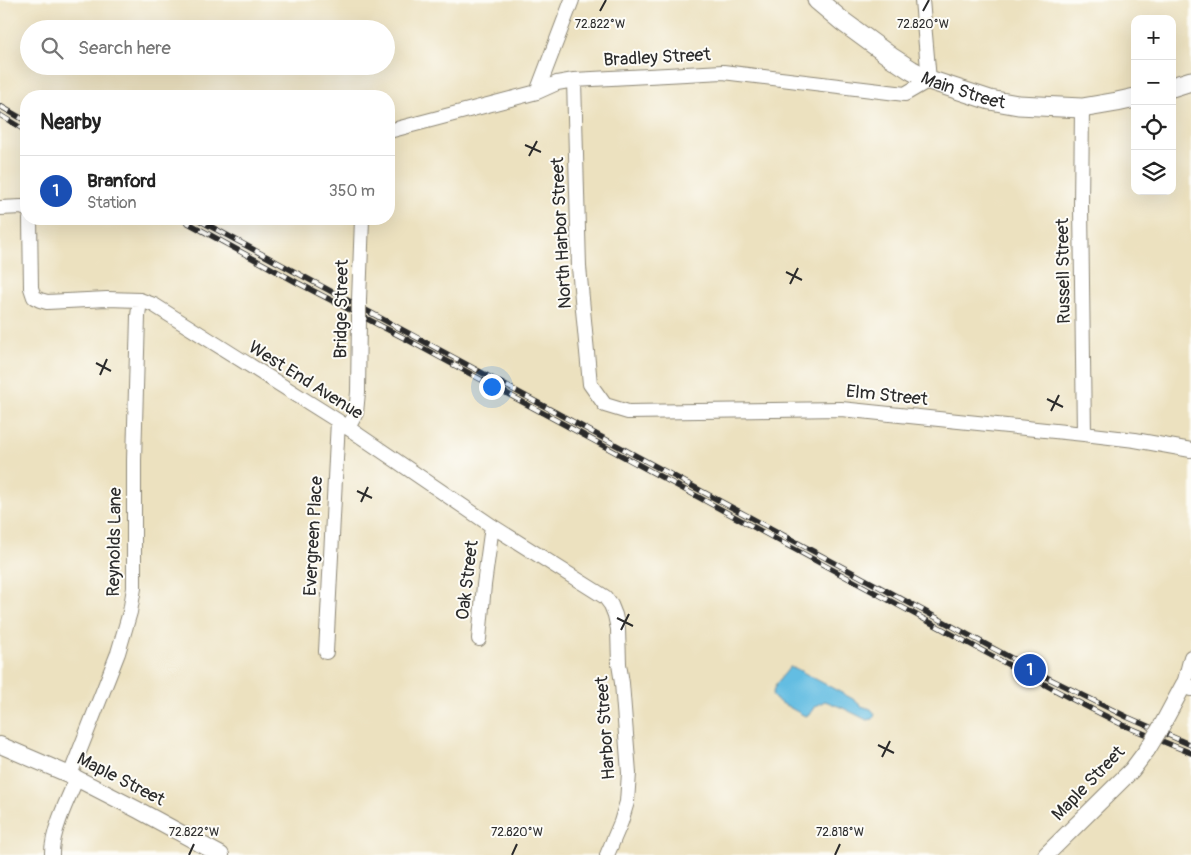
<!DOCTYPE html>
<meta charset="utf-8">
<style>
:root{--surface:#fff;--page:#f2f2f2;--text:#222;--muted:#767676;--line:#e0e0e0;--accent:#b45309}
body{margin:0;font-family:Pangolin,sans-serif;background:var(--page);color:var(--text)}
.controls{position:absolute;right:15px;top:15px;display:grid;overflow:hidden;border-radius:10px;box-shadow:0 5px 20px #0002}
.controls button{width:45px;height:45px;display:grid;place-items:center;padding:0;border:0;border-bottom:1px solid var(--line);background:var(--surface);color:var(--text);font:25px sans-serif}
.you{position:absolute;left:491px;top:386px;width:18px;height:18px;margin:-12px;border:4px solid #fff;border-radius:50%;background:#1a73e8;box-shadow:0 0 0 8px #1a73e833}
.badge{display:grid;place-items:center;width:32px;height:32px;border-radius:50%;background:var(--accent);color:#fff;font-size:16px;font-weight:700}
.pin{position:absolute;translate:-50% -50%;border:2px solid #fff;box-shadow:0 1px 5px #0006}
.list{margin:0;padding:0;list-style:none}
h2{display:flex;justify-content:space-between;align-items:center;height:65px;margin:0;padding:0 20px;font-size:21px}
h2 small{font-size:16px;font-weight:400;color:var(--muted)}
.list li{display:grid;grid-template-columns:32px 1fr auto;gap:15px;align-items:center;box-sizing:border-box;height:70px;padding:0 20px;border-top:1px solid var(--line)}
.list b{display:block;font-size:19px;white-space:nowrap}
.list p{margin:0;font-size:16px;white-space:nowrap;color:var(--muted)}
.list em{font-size:16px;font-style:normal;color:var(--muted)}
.icon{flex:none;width:28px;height:28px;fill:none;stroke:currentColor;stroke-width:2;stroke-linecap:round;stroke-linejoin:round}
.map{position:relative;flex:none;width:1191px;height:855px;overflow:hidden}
.search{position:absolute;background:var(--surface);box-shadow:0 5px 20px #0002;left:20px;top:20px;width:375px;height:55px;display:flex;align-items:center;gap:12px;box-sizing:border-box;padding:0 18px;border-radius:28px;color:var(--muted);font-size:19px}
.panel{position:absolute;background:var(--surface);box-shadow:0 5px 20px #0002;left:20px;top:90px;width:375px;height:135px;border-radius:20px}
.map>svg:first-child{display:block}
.water{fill:#64bde2;stroke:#487486}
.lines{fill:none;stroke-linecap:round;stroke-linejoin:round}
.minor-casing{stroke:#8c8675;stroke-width:16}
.tertiary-casing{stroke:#8c8675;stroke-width:18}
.secondary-casing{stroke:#8c8675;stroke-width:21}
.minor{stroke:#fff;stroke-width:14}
.tertiary{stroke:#fff;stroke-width:16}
.secondary{stroke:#fff;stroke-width:19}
.rail-casing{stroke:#2b2b2b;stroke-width:5.5}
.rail{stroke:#fdfcf7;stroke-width:4;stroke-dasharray:11;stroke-linecap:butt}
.minor-bridge-casing{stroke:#8c8675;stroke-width:16;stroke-linecap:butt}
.tertiary-bridge-casing{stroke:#8c8675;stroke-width:18;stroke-linecap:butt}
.minor-bridge{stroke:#fff;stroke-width:14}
.tertiary-bridge{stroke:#fff;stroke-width:16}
.ticks{fill:none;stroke:#2b2b2b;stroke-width:2}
.labels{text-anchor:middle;stroke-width:4;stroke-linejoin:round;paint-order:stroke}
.street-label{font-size:18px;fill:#2b2b2b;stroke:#fdfcf7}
.ticks-label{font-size:12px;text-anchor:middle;fill:#2b2b2b;stroke:#fdfcf7;stroke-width:4;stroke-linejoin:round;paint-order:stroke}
</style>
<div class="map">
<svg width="1191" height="855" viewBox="0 0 1191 855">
<rect width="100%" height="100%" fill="#fdfcf7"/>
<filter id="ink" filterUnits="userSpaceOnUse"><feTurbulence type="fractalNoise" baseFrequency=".02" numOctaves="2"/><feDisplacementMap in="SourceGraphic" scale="10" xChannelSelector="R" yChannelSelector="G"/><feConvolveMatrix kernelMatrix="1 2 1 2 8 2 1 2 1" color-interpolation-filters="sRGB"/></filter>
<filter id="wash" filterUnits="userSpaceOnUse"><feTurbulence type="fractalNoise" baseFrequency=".0096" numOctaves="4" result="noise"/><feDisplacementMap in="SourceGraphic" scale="20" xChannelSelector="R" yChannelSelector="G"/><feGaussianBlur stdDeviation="1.12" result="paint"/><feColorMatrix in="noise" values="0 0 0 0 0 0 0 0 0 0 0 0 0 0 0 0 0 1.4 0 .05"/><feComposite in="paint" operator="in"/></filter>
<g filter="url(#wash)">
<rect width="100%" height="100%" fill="#ece1bf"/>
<!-- water -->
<path class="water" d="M790,667L795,668L853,699L861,706L871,709L875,714L873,719L867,720L843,708L825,701L815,706L809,715L805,716L776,700L772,695L776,684Z"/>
</g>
<g filter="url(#ink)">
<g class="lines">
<!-- minor casing -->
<g class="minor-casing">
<path id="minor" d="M574,80L579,267L590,384L605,405L628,412L841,409L1084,434L1135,440L1191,450
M537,92L572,0
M1082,108L1081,207L1084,434
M389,131L537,92L557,83L574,80L723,72L905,94L929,80L922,0
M0,208L22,207L26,209
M30,219L31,288L34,297L40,300L47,302L107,299L140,300L154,305L338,421L492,526L605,597L611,605L615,615L618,629L619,664L622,683L629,773L627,802L621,822L607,855
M359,300L362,219
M348,428L356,413L358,392L359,320
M479,639L484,585L492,526
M326,652L338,421
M1184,684L1191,657
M70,775L118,653L130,612L134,588V460L138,316L140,300
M52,855C51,833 68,798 77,778"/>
</g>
<!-- tertiary casing -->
<g class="tertiary-casing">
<path id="tertiary" d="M1161,727L1184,684L1191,688
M0,745L70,775L140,811L221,855
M1046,855L1132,770L1147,750"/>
</g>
<!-- secondary casing -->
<g class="secondary-casing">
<g id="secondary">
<path id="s1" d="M817,0L842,21L891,57L911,70L929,80L990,100L1018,105L1082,108L1117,102L1135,98"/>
<path d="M1172,87L1191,81"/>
</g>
</g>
<!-- minor -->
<use href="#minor" class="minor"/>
<!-- tertiary -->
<use href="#tertiary" class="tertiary"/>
<!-- secondary -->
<use href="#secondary" class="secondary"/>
<!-- rail casing -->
<g class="rail-casing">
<path id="rail" d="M0,106L26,121
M0,115L26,131
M181,219L298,283L406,339L1068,697L1123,725L1191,753
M197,219L1050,679L1127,717L1191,745"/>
</g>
<!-- rail -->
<use href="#rail" class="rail"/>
<!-- minor-bridge casing -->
<g class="minor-bridge-casing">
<path id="minor-bridge" d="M359,320V300"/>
</g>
<!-- tertiary-bridge casing -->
<g class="tertiary-bridge-casing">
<path id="tertiary-bridge" d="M1147,750L1161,727"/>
</g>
<!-- minor-bridge -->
<use href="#minor-bridge" class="minor-bridge"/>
<!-- tertiary-bridge -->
<use href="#tertiary-bridge" class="tertiary-bridge"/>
</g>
</g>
<!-- ticks -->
<path class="ticks" d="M600,11L606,0M923,11L929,0M525,145L541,152M529,156L537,141M786,272L802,280M790,284L798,268M96,363L111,371M100,375L107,359M1047,399L1063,407M1051,411L1059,395M357,491L372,498M361,502L368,487M617,618L633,626M621,630L629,614M878,745L894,753M882,757L890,741M189,855L194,844M512,855L517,844M835,855L840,844"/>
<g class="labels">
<!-- street labels -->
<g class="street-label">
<text transform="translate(657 57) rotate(-3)" y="6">Bradley Street</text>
<text dy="6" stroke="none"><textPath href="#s1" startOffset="174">Main Street</textPath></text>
<text transform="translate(561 233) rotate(-93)" y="6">North Harbor Street</text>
<text transform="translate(1063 271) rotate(-91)" y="6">Russell Street</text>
<text transform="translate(341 309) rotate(-89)" y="6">Bridge Street</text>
<text transform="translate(306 380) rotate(32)" y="6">West End Avenue</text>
<text transform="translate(887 395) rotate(6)" y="6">Elm Street</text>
<text transform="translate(313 536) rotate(-87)" y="6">Evergreen Place</text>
<text transform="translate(114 542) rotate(-89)" y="6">Reynolds Lane</text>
<text transform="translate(467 580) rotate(-83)" y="6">Oak Street</text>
<text transform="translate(605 728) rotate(-94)" y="6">Harbor Street</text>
<text transform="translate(121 779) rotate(27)" y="6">Maple Street</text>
<text transform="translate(1088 783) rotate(-46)" y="6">Maple Street</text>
</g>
</g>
<g class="ticks-label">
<text x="600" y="28">72.822°W</text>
<text x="923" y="28">72.820°W</text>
<text x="194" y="836">72.822°W</text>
<text x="517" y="836">72.820°W</text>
<text x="840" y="836">72.818°W</text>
</g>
</svg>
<div class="controls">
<button>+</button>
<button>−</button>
<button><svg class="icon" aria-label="locate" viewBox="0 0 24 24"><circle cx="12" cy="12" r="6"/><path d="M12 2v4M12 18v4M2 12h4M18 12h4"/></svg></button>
<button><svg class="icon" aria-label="layers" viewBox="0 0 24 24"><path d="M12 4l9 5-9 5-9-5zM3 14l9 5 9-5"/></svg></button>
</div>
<div class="you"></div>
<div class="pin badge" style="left:1030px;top:670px;background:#1a4fb4">1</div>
<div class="search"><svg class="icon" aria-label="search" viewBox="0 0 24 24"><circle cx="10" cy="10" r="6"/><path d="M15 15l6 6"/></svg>Search here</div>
<section class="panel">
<h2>Nearby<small></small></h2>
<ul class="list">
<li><span class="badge" style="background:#1a4fb4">1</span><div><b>Branford</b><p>Station</p></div><em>350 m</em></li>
</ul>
</section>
</div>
